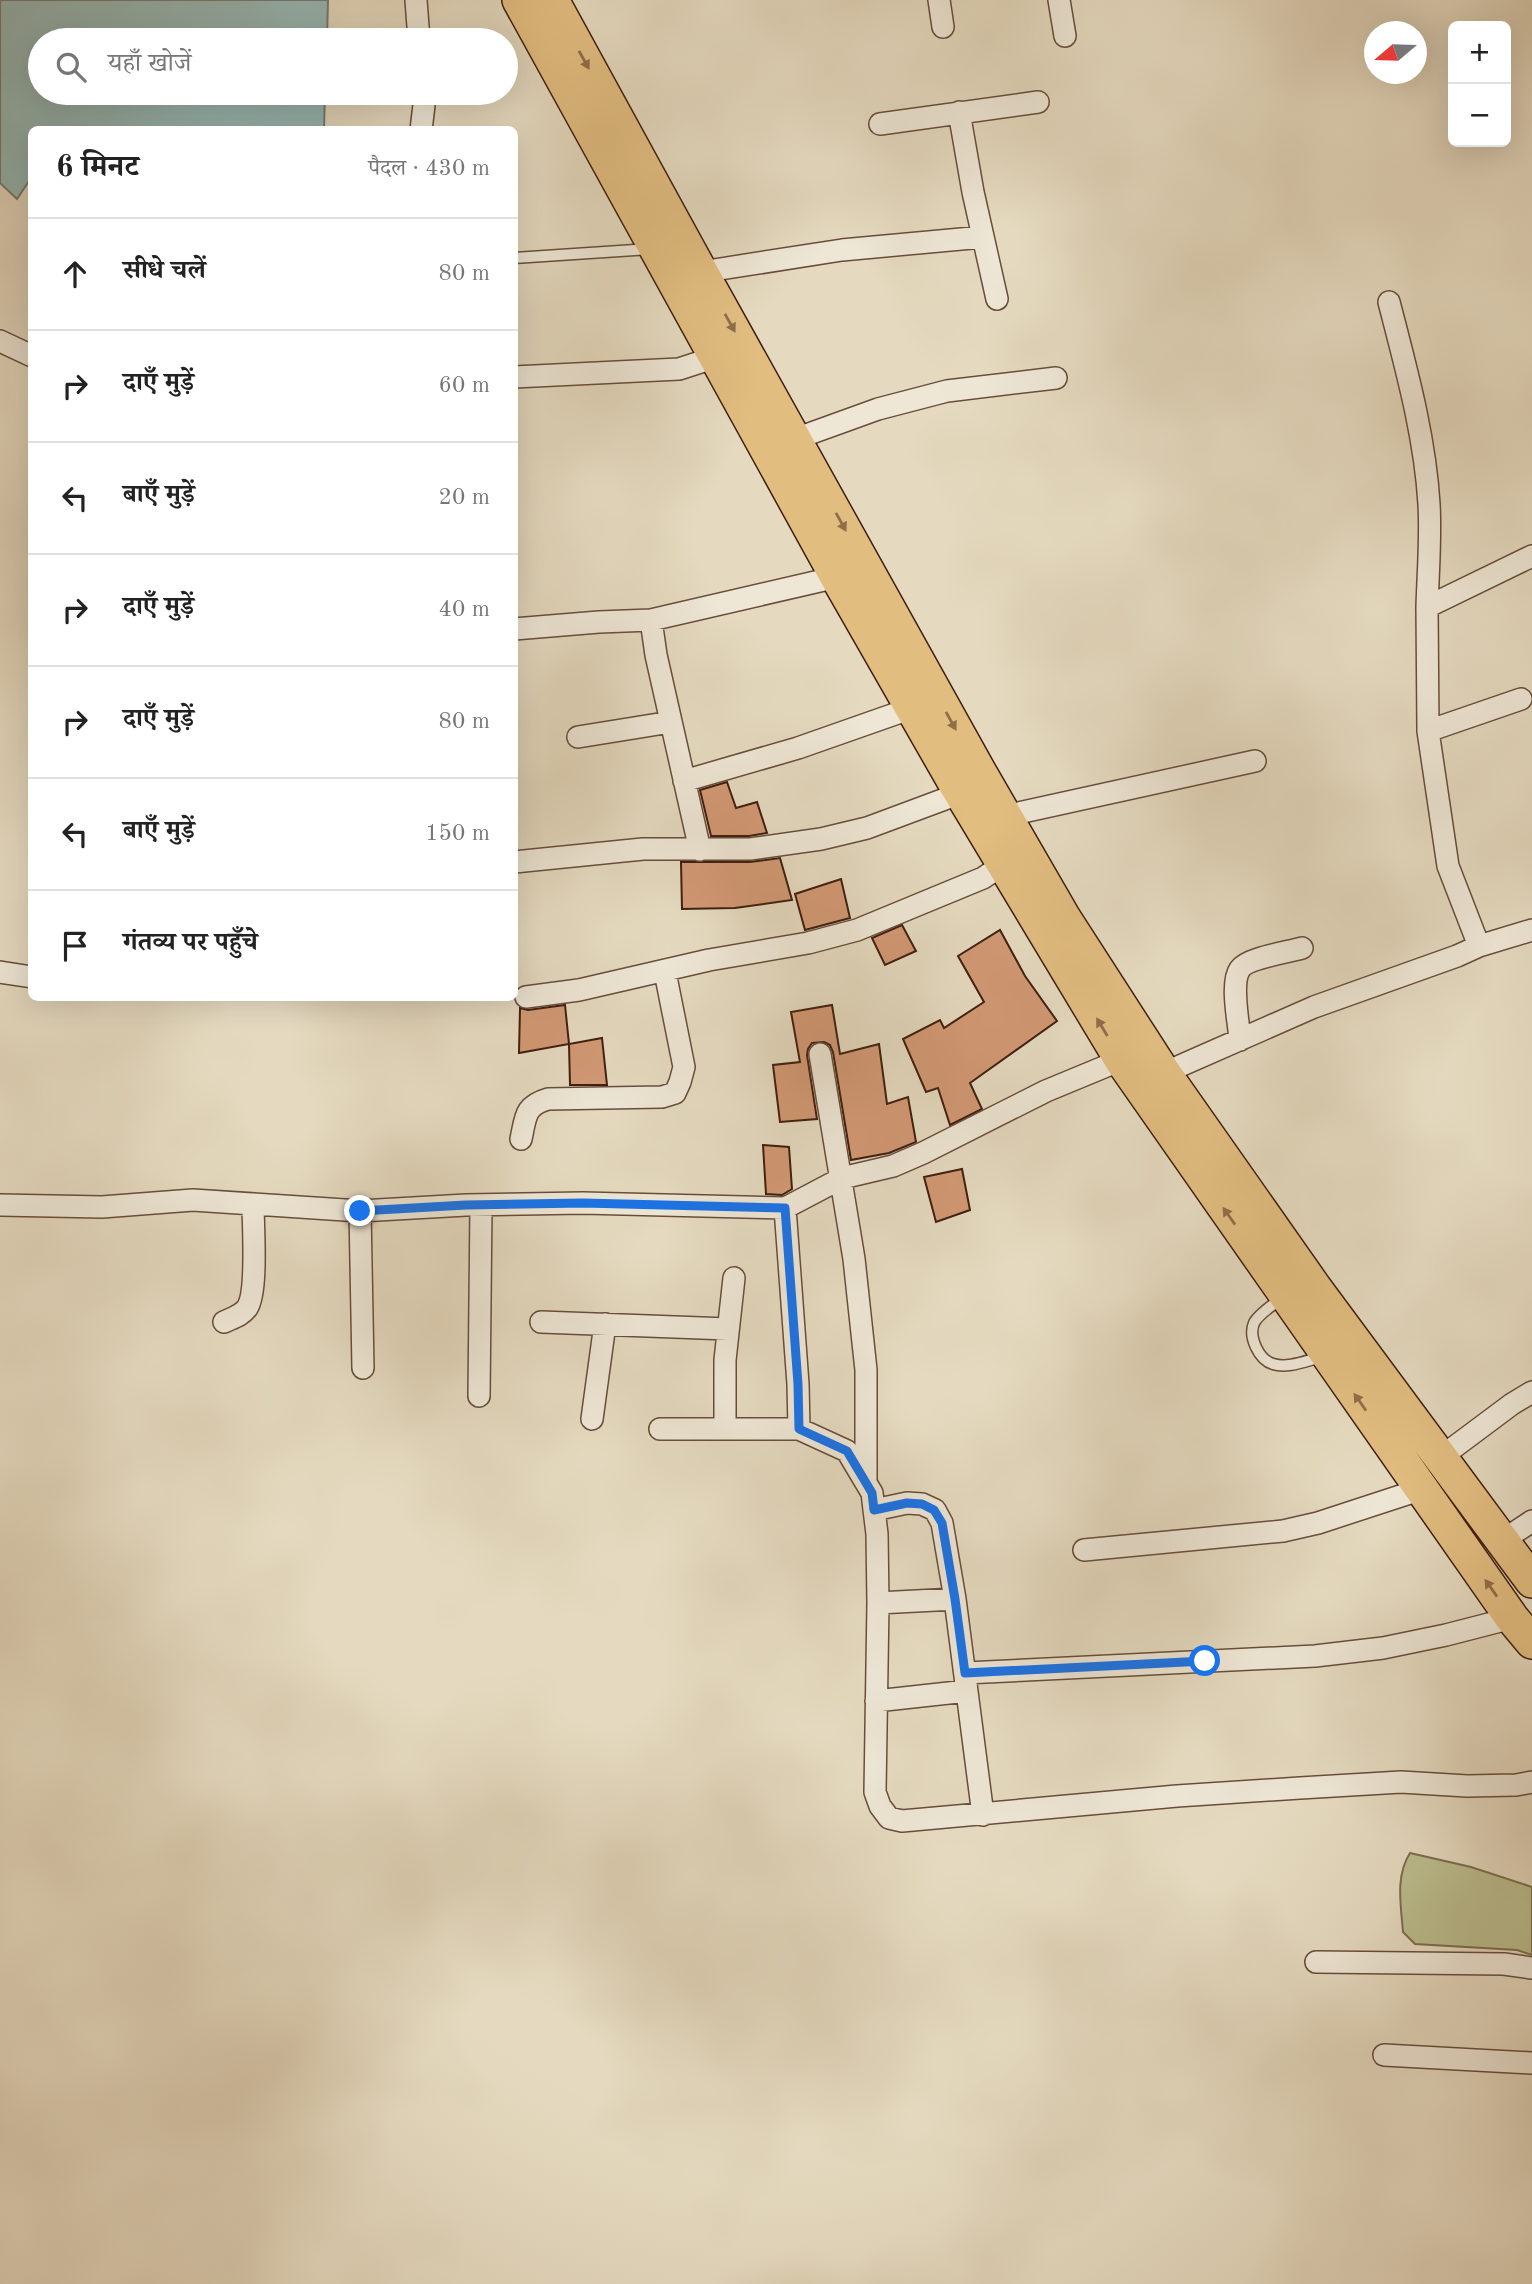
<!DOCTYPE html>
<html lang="hi">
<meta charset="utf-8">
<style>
:root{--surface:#fff;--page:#f6f6f6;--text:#222;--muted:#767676;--line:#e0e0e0}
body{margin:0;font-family:"Old Standard TT","Noto Serif Devanagari",serif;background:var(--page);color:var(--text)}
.controls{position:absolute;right:21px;top:21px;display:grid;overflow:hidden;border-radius:10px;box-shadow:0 7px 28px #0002}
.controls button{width:63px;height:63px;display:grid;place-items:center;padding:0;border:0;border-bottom:2px solid var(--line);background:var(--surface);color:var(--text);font:35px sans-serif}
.compass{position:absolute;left:1364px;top:21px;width:63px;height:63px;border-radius:50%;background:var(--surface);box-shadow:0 7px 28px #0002;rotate:251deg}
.stop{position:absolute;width:21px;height:21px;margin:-16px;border:5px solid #1a73e8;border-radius:50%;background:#fff}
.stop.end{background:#1a73e8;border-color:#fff;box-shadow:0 2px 7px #0008}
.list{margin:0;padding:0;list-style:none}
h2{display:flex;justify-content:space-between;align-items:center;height:91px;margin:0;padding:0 28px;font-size:30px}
h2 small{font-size:23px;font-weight:400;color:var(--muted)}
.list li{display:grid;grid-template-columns:46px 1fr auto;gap:21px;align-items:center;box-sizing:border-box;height:112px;padding:0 28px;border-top:2px solid var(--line)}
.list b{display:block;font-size:26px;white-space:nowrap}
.list em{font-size:23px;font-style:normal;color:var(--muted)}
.icon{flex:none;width:38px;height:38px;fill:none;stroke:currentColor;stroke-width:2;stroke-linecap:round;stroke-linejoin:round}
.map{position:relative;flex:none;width:1532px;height:2284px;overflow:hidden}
.search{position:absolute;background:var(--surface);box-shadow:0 7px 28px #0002;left:28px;top:28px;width:490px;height:77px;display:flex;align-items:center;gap:18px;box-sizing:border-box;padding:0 24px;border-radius:38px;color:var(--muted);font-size:26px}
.panel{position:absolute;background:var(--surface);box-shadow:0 7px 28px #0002;left:28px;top:126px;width:490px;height:875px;border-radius:10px}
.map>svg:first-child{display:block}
.green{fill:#bbbd8e;stroke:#7d6e4e;stroke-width:2}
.water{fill:#97bab8;stroke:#747c74;stroke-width:2}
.building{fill:#d29974;stroke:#3f1e0f;stroke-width:2}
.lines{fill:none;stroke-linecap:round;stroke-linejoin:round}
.lane-casing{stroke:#684d3b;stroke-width:13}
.street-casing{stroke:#684d3b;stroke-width:24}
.primary-casing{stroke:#3f1e0f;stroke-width:36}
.lane{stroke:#eee7d6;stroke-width:10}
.street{stroke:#eee7d6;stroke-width:21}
.primary{stroke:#e2bd80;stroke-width:33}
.oneway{fill:#906e48}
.route{stroke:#1a73e8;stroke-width:9}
</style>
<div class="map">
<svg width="1532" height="2284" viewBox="0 0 1532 2284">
<rect width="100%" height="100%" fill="#e5dac0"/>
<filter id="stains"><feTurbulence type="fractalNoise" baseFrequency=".00286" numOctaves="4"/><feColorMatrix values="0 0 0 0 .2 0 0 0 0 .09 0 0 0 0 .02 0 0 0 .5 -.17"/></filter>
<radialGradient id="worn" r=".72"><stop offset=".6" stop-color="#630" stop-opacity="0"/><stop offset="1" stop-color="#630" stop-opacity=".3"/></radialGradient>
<!-- green -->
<path class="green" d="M1410,1853L1471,1867L1532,1887V1955L1517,1950L1415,1944L1403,1932C1401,1906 1395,1876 1410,1853Z"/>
<!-- water -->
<path class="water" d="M0,0H328L327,40H40V93H325L324,129L32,130L31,178L17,199L0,183Z"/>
<!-- building -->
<path class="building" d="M727,782L736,808L757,802L767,833L749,836H711L700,790Z
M780,858L792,900L735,908L682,909L681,862H750Z
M841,879L850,918L805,930L795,894Z
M902,925L916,951L885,965L872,938Z
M1000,930L1025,976L1057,1021L970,1083L982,1109L950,1125L938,1088L926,1092L903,1039L940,1020L944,1028L984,1002L958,956Z
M565,1005L569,1044L519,1053L520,1008L528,1010Z
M832,1005L840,1054L879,1044L887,1104L908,1097L916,1142L889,1153L851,1160L833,1052L830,1045L824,1042L812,1043L808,1049L807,1055L817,1119L780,1122L773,1065L800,1062L791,1012Z
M602,1038L607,1085H570L569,1044Z
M763,1145L789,1147L792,1189L782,1195L766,1194Z
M962,1169L970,1210L936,1222L924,1177Z"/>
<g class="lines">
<!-- lane casing -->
<g class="lane-casing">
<path id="lane" d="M514,258L650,249
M1283,1297C1275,1304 1259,1313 1254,1323C1248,1337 1259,1360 1273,1364C1288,1369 1308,1360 1322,1357"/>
</g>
<!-- street casing -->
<g class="street-casing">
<path id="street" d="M416,0L419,40
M939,0L943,27
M1059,0L1065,36
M959,112L973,192L997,299
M880,124L1038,102
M421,130L424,105L423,93
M701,272L842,250L983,237
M1389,302C1406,368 1425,436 1429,504C1431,538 1428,573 1427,607
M0,341L32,356
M514,377L679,369L716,357
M795,439L878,409L947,391L1056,378
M651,620L656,655L700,850
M514,629L599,622L651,620L837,577
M1428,731L1427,607L1532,556
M578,737L671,722
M684,781L798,748L912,708
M1005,816L1255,761
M514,862L643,849H750L821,839L867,828L961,793
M1479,946L1448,866L1428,731L1521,699
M0,972L32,977
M526,997L579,990L709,960L808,943L857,930L983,878L1004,864
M1240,1040C1239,1023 1230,983 1240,969C1247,958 1289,952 1302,948
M820,1054L854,1259L866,1370V1479
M1164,1073L1314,1007L1457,956L1479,946L1532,930
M521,1139C526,1117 524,1106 548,1099L662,1097L675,1093L680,1082L684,1067L665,972
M0,1205L102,1207L193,1200L360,1211L466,1205L583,1203L785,1208L842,1178L893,1166L923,1153L1046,1091L1133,1055
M785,1208L798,1384L799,1429L847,1451L872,1493L877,1534L878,1603L875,1792L880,1806L889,1818L902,1821L1177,1796L1300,1788L1401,1782L1467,1786L1516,1785L1532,1782
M360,1211L363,1368
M224,1322C232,1318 241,1316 247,1308C258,1292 253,1226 253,1204
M541,1322L728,1329
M479,1396L481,1205
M592,1419L605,1324
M660,1429H799
M725,1429V1360L734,1278
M1441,1457L1512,1404L1532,1392
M874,1510L907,1503L922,1504L935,1510L942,1523L955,1599
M1502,1541L1532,1521
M1084,1550L1283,1531L1318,1523L1422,1489
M878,1603L955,1599L983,1815
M965,1673L1315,1656L1383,1648L1446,1635L1512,1618
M876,1701L967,1691
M1316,1962L1504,1964L1532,1968
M1384,2055L1532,2063"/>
</g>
<!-- primary casing -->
<g class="primary-casing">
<path id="primary" d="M519,0L837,577L956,785L1122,1061L1512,1618L1532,1642
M552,0L691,254L979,771L1064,918L1164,1073L1315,1288L1532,1581"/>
</g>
<!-- lane -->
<use href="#lane" class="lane"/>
<!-- street -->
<use href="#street" class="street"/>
<!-- primary -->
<use href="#primary" class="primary"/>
</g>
<!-- one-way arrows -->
<defs><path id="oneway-solid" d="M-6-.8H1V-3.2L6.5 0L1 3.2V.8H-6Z" transform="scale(1.75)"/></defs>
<g class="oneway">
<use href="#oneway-solid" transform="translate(584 60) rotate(61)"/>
<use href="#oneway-solid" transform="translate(730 323) rotate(61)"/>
<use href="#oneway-solid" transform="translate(841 522) rotate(61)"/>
<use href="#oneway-solid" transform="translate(951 721) rotate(61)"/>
<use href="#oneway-solid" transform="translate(1102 1027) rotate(-121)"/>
<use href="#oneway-solid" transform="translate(1229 1216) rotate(-125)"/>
<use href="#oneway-solid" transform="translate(1360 1402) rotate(-125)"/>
<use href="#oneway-solid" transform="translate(1491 1588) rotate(-125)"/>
</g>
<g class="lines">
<!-- route -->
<path class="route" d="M360,1211L466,1205L583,1203L785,1208L798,1384L799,1429L847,1451L872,1493L874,1510L907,1503L922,1504L934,1510L942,1523L955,1599L965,1673L1205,1661"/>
</g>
<rect width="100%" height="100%" filter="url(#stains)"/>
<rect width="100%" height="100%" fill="url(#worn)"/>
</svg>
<div class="controls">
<button>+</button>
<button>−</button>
</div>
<svg class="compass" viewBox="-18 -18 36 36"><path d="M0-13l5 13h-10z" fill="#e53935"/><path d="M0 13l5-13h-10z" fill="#767676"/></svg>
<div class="stop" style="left:1205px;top:1661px"></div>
<div class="stop end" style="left:360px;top:1211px"></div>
<div class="search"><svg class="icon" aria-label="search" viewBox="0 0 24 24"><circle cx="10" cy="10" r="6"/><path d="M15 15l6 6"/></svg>यहाँ खोजें</div>
<section class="panel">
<h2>6 मिनट<small>पैदल · 430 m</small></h2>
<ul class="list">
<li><svg class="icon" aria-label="ahead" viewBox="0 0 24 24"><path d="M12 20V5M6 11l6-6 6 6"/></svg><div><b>सीधे चलें</b></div><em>80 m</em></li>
<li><svg class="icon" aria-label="right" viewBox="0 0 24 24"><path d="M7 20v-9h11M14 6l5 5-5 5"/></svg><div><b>दाएँ मुड़ें</b></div><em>60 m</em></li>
<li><svg class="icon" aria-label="left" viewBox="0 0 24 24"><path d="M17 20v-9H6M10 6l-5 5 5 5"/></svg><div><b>बाएँ मुड़ें</b></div><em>20 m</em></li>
<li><svg class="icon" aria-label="right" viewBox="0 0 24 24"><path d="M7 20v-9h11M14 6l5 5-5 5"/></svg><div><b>दाएँ मुड़ें</b></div><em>40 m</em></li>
<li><svg class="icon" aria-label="right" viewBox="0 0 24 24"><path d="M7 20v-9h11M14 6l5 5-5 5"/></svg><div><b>दाएँ मुड़ें</b></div><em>80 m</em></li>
<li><svg class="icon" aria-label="left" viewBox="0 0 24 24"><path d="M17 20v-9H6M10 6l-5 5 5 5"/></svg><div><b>बाएँ मुड़ें</b></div><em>150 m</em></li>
<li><svg class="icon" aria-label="arrive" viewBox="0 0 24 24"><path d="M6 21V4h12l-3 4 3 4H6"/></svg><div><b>गंतव्य पर पहुँचे</b></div></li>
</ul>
</section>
</div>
